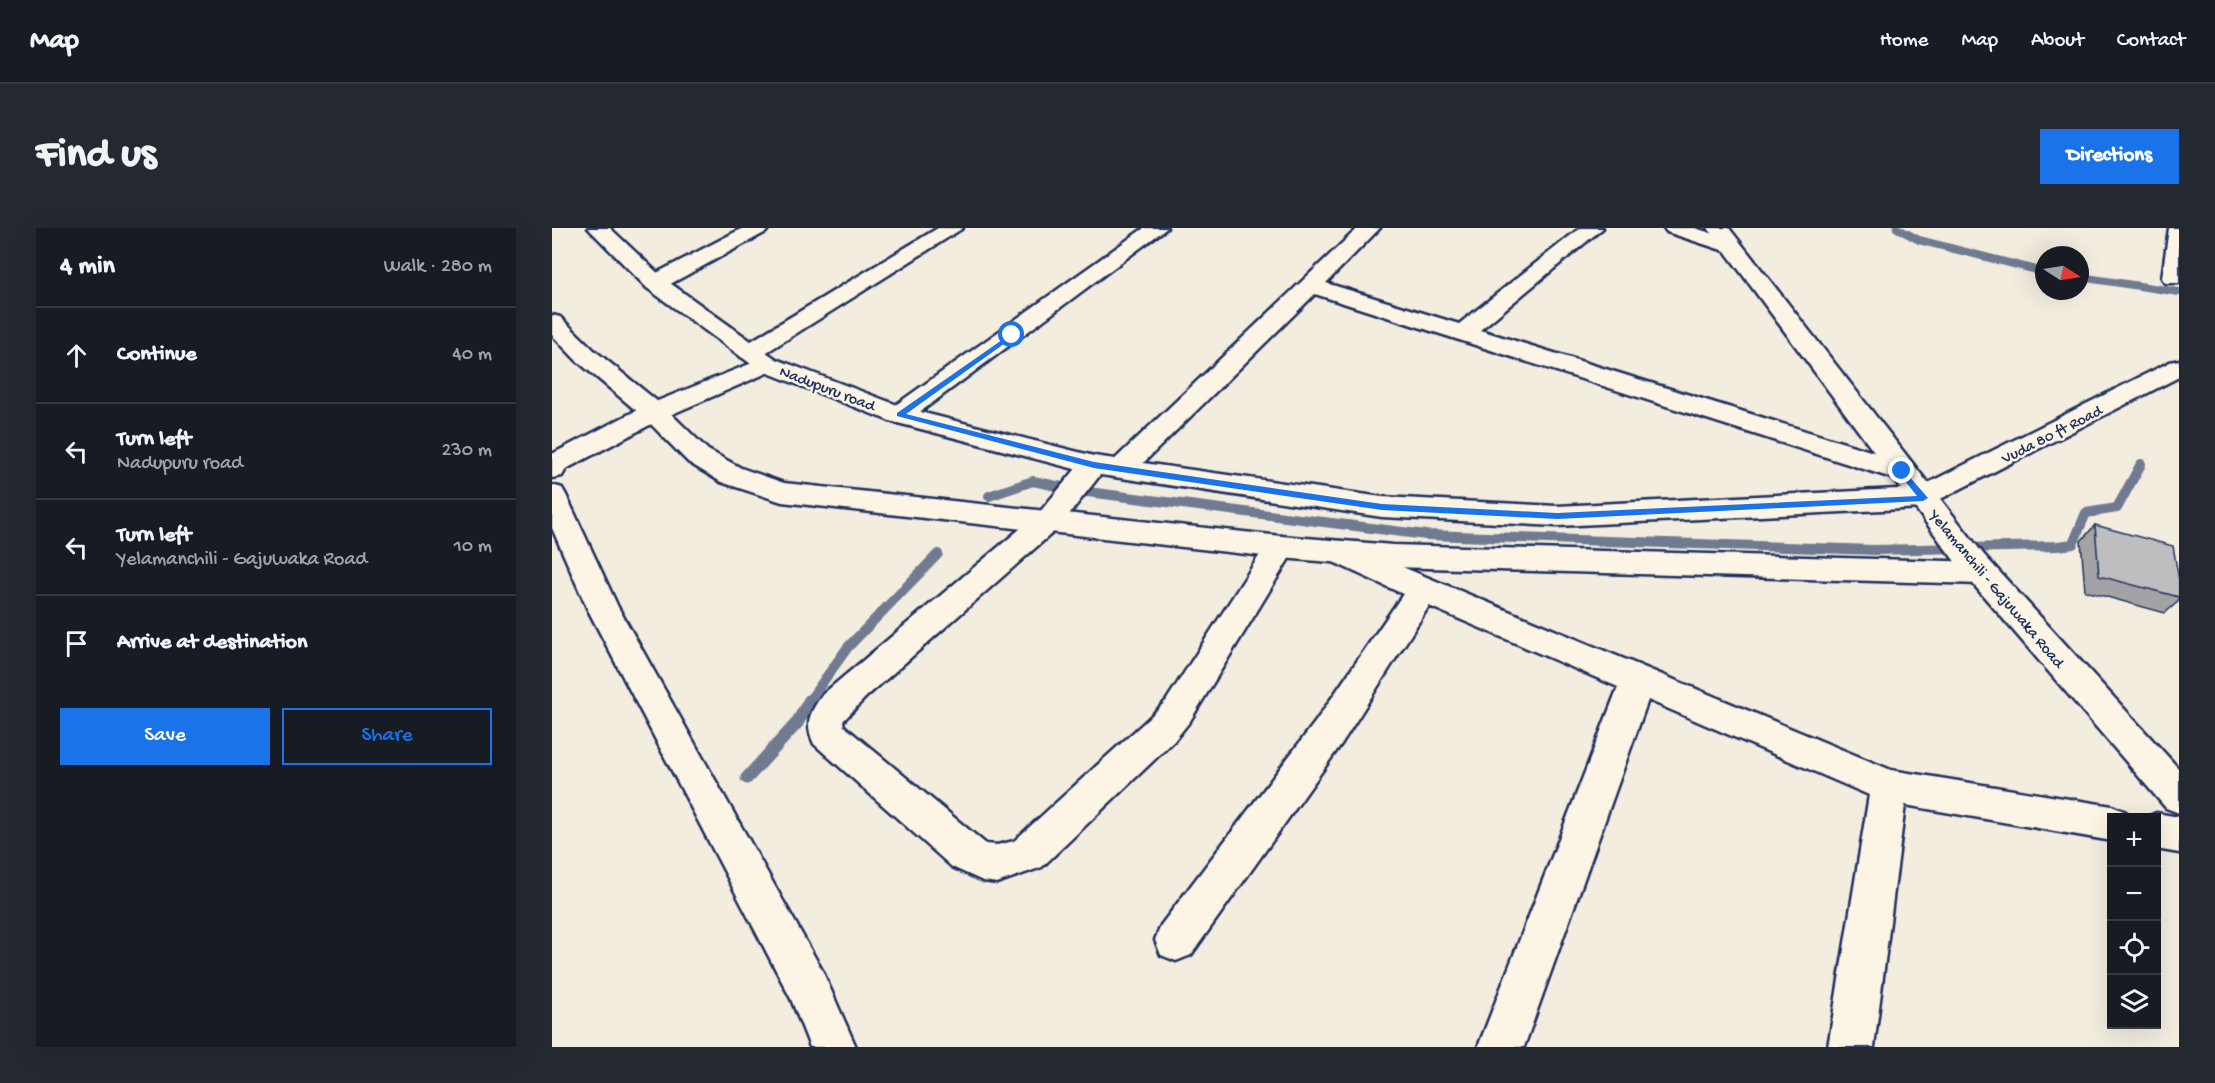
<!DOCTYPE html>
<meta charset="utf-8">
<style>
:root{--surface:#171b24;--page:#242831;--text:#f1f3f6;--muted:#9ea1a6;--line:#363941;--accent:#1a73e8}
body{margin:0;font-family:"Gochi Hand",sans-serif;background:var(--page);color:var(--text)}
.controls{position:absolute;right:18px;bottom:18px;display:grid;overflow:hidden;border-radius:0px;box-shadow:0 6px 24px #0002}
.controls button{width:54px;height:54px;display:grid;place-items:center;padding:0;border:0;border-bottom:2px solid var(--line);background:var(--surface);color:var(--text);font:30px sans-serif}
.compass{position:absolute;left:1483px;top:18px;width:54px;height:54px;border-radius:50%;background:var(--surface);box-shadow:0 6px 24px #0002;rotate:102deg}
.stop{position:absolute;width:18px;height:18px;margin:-14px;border:4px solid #1a73e8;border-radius:50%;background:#fff}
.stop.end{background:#1a73e8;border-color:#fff;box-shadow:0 2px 6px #0008}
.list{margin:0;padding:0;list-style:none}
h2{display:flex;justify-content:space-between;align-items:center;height:78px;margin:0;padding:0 24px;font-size:26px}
h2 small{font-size:20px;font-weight:400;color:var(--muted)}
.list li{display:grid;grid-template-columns:39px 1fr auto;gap:18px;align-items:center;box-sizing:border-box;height:96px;padding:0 24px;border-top:2px solid var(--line)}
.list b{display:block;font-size:22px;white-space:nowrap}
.list p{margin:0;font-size:20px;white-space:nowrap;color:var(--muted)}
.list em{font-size:20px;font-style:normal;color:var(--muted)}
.actions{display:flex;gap:12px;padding:18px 24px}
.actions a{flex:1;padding:14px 0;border:2px solid var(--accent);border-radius:0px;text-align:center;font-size:21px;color:var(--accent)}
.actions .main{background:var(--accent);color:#fff}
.icon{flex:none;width:33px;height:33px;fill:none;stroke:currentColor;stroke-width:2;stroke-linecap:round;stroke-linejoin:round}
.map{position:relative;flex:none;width:1627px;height:819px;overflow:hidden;border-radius:0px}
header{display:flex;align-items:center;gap:36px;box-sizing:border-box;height:84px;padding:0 30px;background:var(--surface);border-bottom:2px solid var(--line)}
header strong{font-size:28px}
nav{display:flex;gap:33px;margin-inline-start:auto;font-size:21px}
.intro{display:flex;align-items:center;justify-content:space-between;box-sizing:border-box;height:144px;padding:0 36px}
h1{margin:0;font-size:42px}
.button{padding:15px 27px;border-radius:0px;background:var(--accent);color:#fff;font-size:21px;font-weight:700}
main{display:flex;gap:36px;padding:0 36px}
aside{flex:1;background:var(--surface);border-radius:0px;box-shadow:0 6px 24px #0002}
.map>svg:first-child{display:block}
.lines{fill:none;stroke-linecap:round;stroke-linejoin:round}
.stream-far2{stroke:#707a91;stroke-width:8}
.stream-far1{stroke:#707a91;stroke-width:10}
.stream{stroke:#707a91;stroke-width:13}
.minor-casing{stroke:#1b2f5e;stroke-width:5}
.tertiary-casing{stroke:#1b2f5e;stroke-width:5}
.primary-casing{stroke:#1b2f5e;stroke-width:5}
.minor{fill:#fcf5e5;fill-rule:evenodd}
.tertiary{fill:#fcf5e5;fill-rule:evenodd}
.primary{fill:#fcf5e5;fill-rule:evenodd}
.wall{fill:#a3a3a5;stroke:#1b2f5e;stroke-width:1.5}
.building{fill:#bebec0;stroke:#1b2f5e;stroke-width:1.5}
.route{fill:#1a73e8}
.labels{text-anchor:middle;stroke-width:5;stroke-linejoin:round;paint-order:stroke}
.street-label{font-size:16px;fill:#1b2f5e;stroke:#fcf5e5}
</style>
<header>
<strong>Map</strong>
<nav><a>Home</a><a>Map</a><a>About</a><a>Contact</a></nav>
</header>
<div class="intro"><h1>Find us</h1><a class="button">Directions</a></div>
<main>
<aside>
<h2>4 min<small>Walk · 280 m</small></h2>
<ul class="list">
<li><svg class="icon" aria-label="ahead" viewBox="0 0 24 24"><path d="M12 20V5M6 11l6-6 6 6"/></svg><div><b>Continue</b></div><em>40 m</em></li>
<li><svg class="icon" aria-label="left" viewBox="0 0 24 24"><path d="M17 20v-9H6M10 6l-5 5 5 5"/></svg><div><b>Turn left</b><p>Nadupuru road</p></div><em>230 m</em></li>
<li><svg class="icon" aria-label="left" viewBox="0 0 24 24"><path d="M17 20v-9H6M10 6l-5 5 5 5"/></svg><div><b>Turn left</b><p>Yelamanchili - Gajuwaka Road</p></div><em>10 m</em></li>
<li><svg class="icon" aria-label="arrive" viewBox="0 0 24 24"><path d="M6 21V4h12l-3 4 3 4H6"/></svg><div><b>Arrive at destination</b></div></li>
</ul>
<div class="actions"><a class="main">Save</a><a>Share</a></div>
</aside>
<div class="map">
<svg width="1627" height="819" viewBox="0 0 1627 819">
<rect width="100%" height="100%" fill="#f3ede0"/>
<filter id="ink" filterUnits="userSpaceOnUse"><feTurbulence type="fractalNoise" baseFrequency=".0167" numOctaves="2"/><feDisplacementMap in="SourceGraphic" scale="12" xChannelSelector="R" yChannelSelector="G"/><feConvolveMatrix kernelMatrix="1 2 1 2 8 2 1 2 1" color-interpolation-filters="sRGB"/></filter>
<g filter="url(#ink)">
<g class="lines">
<!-- stream-far2 -->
<path class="stream-far2" d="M1345,0L1367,12L1492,44
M1528,49L1627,64"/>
<!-- stream-far1 -->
<path class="stream-far1" d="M437,268L481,253L528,263L874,307L1322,322L1506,318L1521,316L1534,285L1565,280L1589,236
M257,473L296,419L386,326"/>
<!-- stream -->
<path class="stream" d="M195,550L245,495L258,472"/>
<!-- minor casing -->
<g class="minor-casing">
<path id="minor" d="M191,0H217L214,4L111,60H95L92,55L95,50Z
M386,0H411L207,129L198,131L189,129L186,124L189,119Z
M592,0H615L356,193L347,195L338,193L334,187L338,181Z
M806,0H828L774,55L907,96L1028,0H1051L928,102L1360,236L1364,243L1360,250L1350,252L1340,250L763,66L580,246L570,249L560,246L556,240L560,234Z
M1112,0H1143L1187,14L1190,19L1187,24L1179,25L1115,4Z
M1617,0H1627V55H1613L1610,50Z
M215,129L224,131L227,136L224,141L111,190L14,241L10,248L0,250V226L93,178Z
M542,228L552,231L556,237L507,299L314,469L291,493L292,498L434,616L445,617L462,613L596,491L614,473L718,311L729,308L740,311L744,319L638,493L622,513L490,639L445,655L431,653L400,639L262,516C252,495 258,484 271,466L487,285L532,231Z
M0,257L10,260L14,267L66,379L270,742L304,819H258L239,771L35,380L0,300Z
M788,313L1339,542L1560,578L1574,584L1576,590H1560V613L1353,577L1322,819H1276L1317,567L1096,472L972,819H926L1066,459L877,378L790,515L639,727L624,733L609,727L603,712L609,697L764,493L851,366L777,332L773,324L777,316Z
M1604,585L1627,589V625L1604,621V590H1593Z"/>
</g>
<!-- tertiary casing -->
<g class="tertiary-casing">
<path id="tertiary" d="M36,0H58L111,50L224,131L356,181L542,228L830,269L1005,278L1366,260L1618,134L1627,132V149L1371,280L1005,298L830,289L542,246L338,193L206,141L95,60Z
M0,87L8,89L42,122L111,178L156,222L189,240L232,255L729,308L841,317L1430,334L1441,337L1446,345L1441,353L1430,356L841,339L729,330L230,274L169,254L136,234L93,190L24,132L0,107Z"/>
</g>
<!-- primary casing -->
<g class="primary-casing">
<path id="primary" d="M1156,0H1177L1432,327L1627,541V585L1614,580L1410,343Z"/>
</g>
<!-- minor -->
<use href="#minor" class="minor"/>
<!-- tertiary -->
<use href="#tertiary" class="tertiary"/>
<!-- primary -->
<use href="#primary" class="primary"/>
</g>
<!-- wall -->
<path class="wall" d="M1543,297L1627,352V373L1613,385L1533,363L1529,313Z"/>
<!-- building -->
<path class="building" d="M1543,297L1621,318L1627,352V369L1547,348Z"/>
</g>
<!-- route -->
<path class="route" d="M460,105L463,108L354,186L542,234L830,276L1005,285L1365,268L1345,243L1350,240L1376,270L1371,273L1005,291L830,282L542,240L345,188V185Z"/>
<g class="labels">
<!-- street labels -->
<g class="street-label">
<text transform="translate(276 159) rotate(21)" y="6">Nadupuru road</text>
<text transform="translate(1499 205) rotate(-27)" y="6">Vuda 80 ft Road</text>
<text transform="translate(1446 360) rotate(50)" y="6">Yelamanchili - Gajuwaka Road</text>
</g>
</g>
</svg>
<div class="controls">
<button>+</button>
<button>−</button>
<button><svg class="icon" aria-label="locate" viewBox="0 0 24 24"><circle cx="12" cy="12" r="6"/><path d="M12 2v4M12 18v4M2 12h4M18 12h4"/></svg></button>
<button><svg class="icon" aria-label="layers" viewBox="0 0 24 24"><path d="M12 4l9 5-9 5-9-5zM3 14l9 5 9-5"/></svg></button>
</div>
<svg class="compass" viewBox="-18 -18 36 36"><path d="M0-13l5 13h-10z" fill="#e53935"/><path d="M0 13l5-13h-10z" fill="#9ea1a6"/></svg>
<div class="stop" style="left:460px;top:107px"></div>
<div class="stop end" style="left:1350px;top:243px"></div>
</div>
</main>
